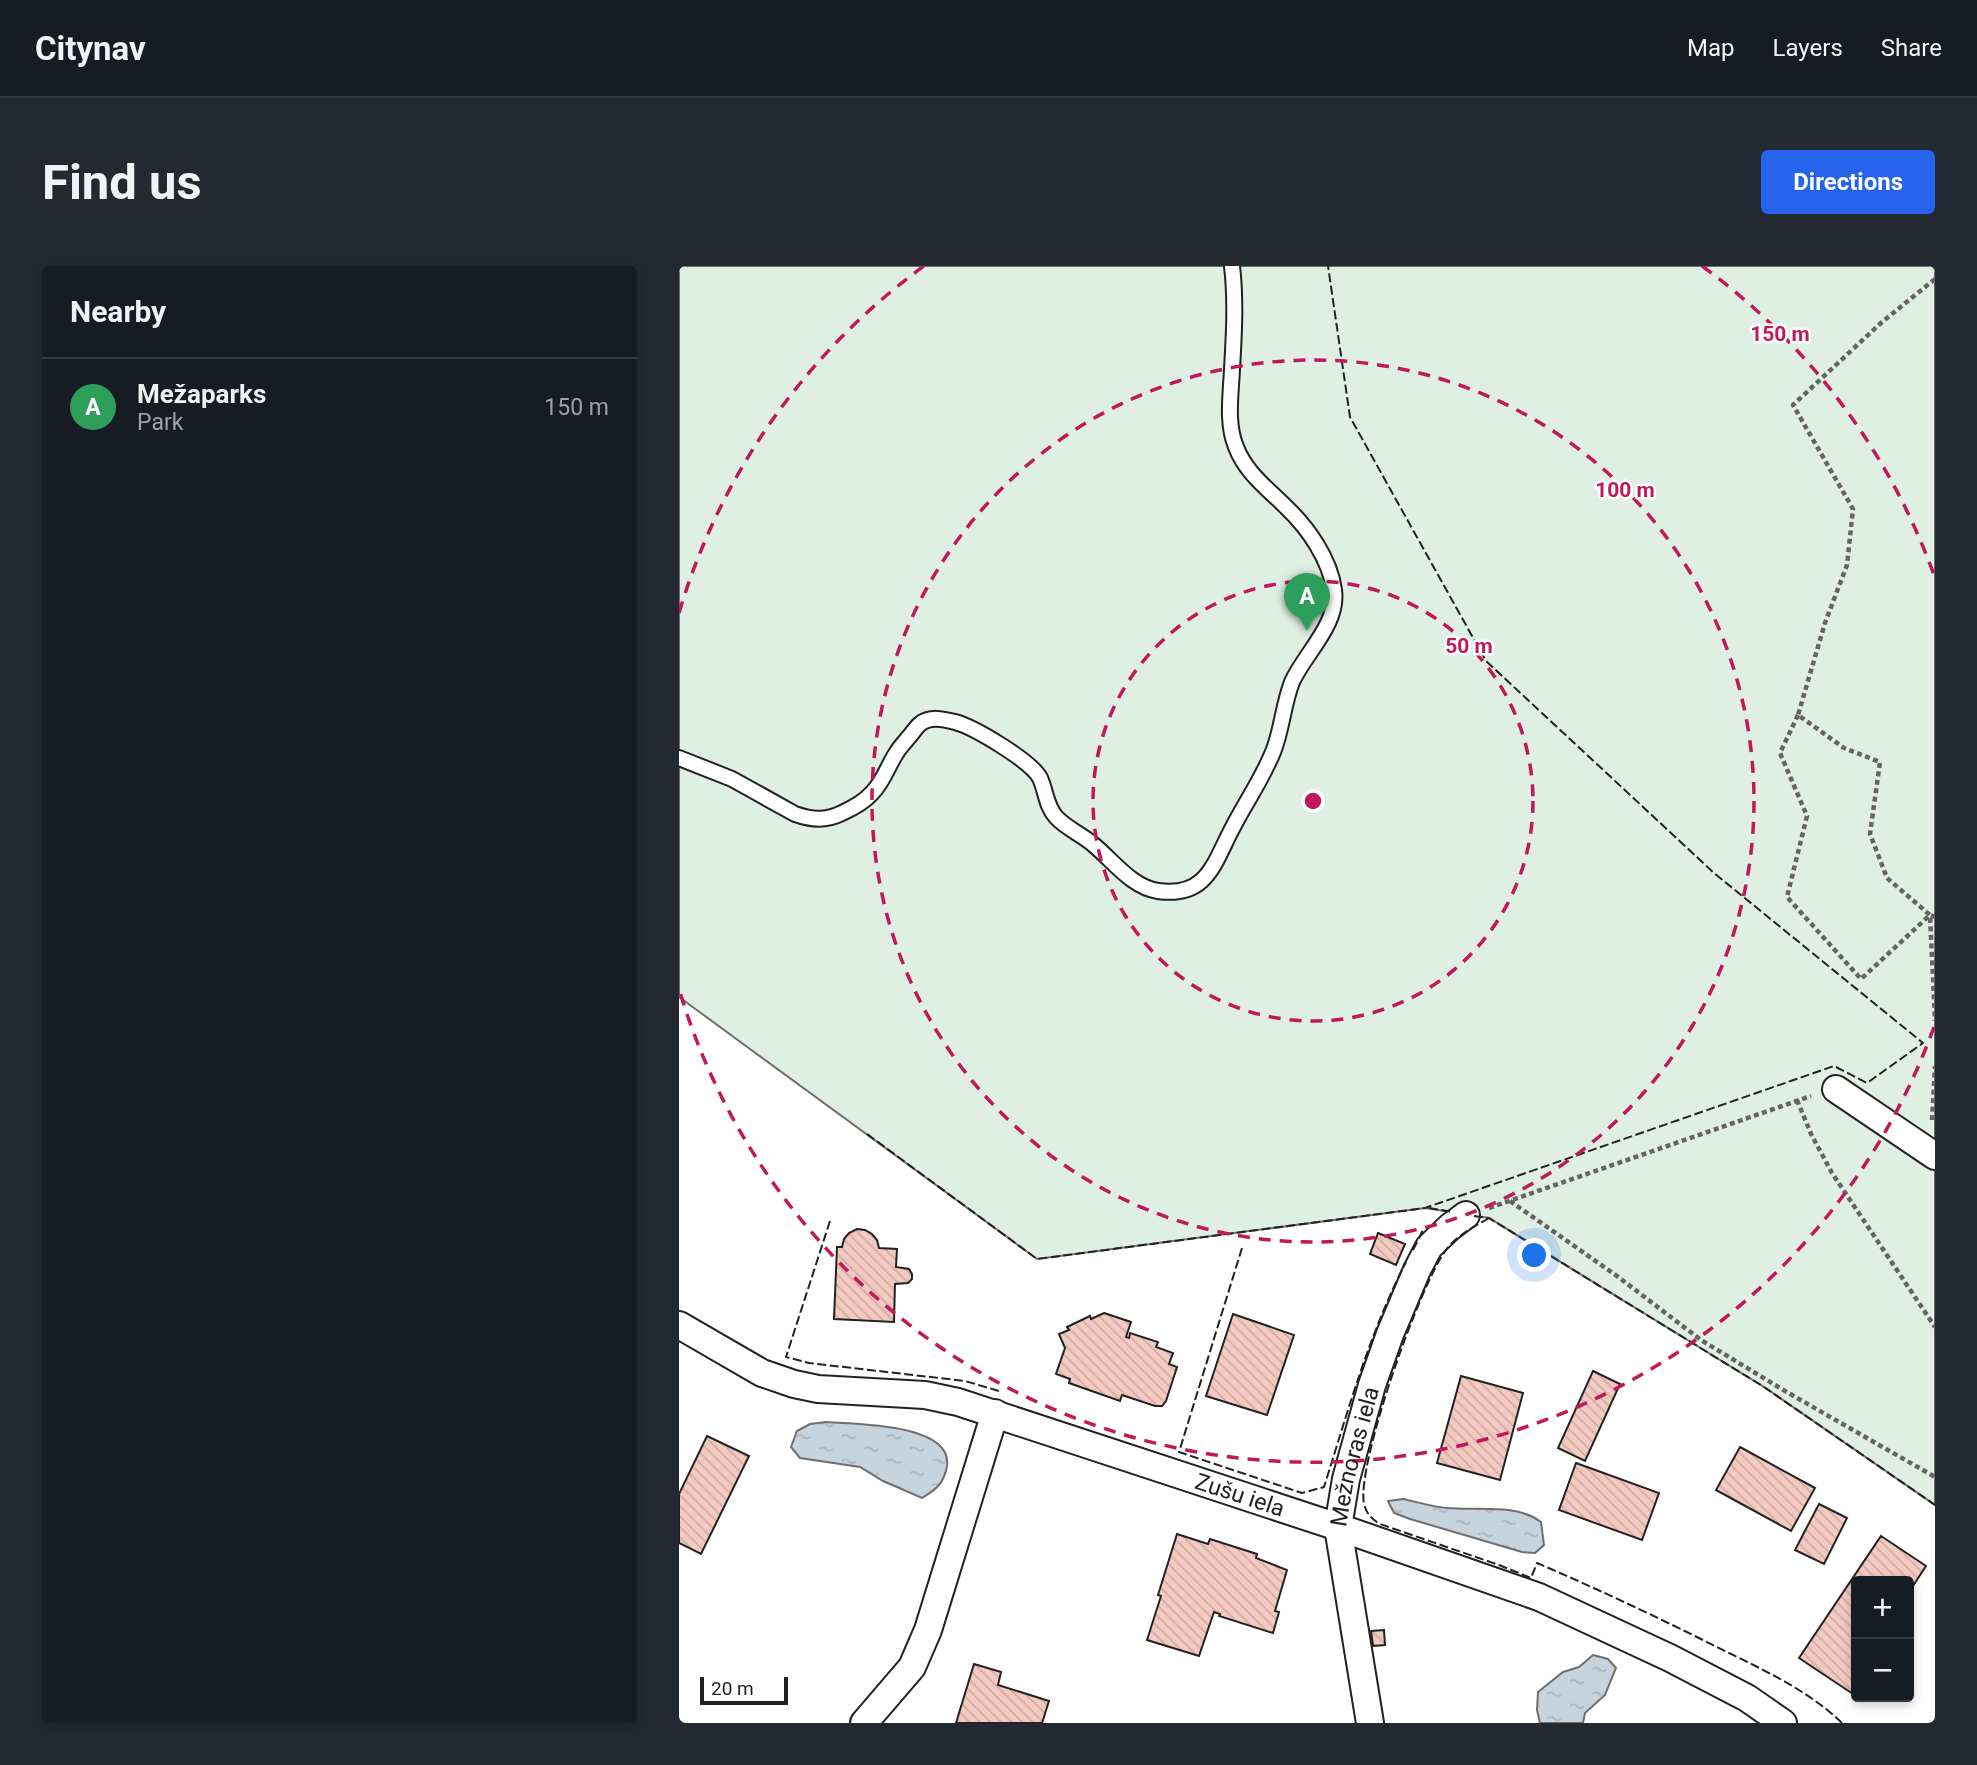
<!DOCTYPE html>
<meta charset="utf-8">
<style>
:root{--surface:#171b24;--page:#242831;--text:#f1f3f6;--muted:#9ea1a6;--line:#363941;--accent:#2563eb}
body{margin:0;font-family:Roboto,sans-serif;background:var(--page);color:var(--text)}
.controls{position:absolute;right:21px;bottom:21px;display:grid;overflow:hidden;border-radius:7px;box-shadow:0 4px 10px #0003}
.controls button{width:63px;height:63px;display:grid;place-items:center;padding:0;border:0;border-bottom:2px solid var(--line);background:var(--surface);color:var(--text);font:35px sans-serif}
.scale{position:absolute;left:21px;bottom:18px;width:88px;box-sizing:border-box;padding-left:7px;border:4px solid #222;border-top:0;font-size:19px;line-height:24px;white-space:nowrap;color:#222;-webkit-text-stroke:5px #fff;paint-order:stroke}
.you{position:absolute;left:856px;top:990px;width:24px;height:24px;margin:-18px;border:5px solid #fff;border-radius:50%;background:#1a73e8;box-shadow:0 0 0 10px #1a73e833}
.badge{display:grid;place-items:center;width:46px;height:46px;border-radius:50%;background:var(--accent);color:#fff;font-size:23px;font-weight:700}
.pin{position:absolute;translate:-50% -58px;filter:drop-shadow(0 2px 4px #0008)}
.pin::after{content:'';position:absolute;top:37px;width:24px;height:21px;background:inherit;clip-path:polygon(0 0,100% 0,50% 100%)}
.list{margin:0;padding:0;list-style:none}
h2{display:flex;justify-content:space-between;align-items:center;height:91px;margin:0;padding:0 28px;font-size:30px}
h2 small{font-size:23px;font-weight:400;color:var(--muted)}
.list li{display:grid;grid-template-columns:46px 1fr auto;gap:21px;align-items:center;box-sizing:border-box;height:98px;padding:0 28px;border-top:2px solid var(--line)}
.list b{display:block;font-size:26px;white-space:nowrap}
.list p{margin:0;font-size:23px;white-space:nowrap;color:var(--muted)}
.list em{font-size:23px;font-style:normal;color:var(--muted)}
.map{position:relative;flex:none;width:1256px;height:1457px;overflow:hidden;border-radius:7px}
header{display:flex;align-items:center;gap:42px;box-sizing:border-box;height:98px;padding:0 35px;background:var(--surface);border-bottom:2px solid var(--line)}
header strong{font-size:33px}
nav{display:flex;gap:38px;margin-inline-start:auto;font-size:24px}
.intro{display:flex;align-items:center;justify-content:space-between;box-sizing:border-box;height:168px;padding:0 42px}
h1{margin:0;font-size:49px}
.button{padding:18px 32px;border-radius:7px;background:var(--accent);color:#fff;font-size:24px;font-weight:700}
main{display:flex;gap:42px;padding:0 42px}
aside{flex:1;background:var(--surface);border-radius:7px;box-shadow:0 4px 10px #0003}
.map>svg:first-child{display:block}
.park{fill:#e0efe3;stroke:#6f6f6f;stroke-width:2}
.water{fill:url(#water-ripples);stroke:#6f6f6f;stroke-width:2}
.building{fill:url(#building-back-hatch);stroke:#222;stroke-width:2}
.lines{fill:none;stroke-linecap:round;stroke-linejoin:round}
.lane-casing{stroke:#222;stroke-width:18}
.street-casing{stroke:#222;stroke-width:30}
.path{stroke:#646464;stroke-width:4.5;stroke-dasharray:5 3.5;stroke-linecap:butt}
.lane{stroke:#fff;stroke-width:14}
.street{stroke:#fff;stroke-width:26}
.fence{stroke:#222;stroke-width:2;stroke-dasharray:9 3.5;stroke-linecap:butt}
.ring{fill:none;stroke:#c2185b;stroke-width:3.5;stroke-dasharray:12 9}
.labels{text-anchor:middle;stroke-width:5;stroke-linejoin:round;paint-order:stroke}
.street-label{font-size:23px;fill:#222;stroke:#fff}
.centre{fill:#c2185b;stroke:#fff;stroke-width:3.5}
.ring-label{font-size:21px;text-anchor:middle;font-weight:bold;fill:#c2185b;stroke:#fff;stroke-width:5;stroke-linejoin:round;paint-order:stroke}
</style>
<header>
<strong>Citynav</strong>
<nav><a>Map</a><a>Layers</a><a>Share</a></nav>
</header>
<div class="intro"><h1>Find us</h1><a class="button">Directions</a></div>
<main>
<aside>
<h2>Nearby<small></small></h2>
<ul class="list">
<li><span class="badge" style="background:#2e9e5b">A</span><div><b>Mežaparks</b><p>Park</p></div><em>150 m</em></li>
</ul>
</aside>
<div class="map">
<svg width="1256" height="1457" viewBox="0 0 1256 1457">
<defs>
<pattern id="water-ripples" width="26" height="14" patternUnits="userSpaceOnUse" patternTransform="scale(1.75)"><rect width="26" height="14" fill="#c7d3dd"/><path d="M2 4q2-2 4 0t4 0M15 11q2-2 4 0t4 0" fill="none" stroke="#abb5bd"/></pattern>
<pattern id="building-back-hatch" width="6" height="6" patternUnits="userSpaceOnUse" patternTransform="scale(1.75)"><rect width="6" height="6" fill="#f3c9c0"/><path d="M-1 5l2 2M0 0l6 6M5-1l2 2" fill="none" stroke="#d0aca5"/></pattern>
</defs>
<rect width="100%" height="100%" fill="#fff"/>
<!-- park -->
<path class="park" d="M0,0H1256V1239L1085,1121L810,952L746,942L358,993L0,731Z"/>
<!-- water -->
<path class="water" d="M147,1156C174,1158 274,1157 268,1200C265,1217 258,1223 243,1232L204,1215L181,1201L121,1192L112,1181L118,1165L131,1158Z
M724,1233C739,1236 754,1241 768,1242C798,1245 837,1237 862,1256L865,1279L856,1287L843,1286L731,1253L715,1247L709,1235Z
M914,1389L929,1393L937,1402L926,1429L906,1447L904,1457H861L858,1444L859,1426L884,1406L900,1401Z"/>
<!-- building -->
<path class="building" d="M178,963L186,964L193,968L198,974L200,982L218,983L217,1001L230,1003L233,1008V1013L229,1017L216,1018L215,1056L155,1053L158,981H163L165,973L170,967Z
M699,967L726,978L717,999L691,988Z
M425,1047L452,1056L447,1071L450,1072L451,1067L479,1076L477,1081L494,1087L490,1098L498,1101L487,1135L483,1140H476L443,1129L441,1135L390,1117L391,1113L377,1108L386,1082L380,1068L390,1064L388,1061L411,1050L412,1053Z
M554,1048L615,1069L588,1149L527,1130Z
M914,1105L941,1118L906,1195L879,1182Z
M782,1110L844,1127L821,1214L758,1197Z
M28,1170L70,1190L22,1288L0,1277V1228Z
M1061,1181L1136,1222L1112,1265L1037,1224Z
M897,1197L980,1227L963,1274L880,1244Z
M1140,1238L1168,1252L1145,1298L1116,1284Z
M498,1268L529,1278L531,1273L578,1288L577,1292L608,1304L596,1345L600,1346L594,1367L540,1350L541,1348L535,1346L520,1390L468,1374L482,1330L479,1329Z
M1202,1270L1247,1300L1230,1326V1315H1177V1430L1120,1392Z
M705,1364L706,1379L694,1380L692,1365Z
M295,1398L322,1406L319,1419L370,1435L363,1457H277Z"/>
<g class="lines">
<!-- lane casing -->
<g class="lane-casing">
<path id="lane" d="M0,492L53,513L116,548C133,554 147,555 163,547C174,542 185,536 193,527C205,515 209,499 218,486C221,481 226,476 229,472C233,468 237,461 241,458C251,450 264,453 276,456C295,461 352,495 361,512C367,525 367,540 377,551C388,563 404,569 416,580C435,596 453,621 479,625C529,632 535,596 554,561C567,536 583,513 594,486C603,464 604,439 613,416C626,387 660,358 655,324C651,293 629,262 607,241C588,222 567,207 557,181C547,157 552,128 553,103C555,69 557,34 553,0"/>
</g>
<!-- street casing -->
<g class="street-casing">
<g id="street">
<path d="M1157,823L1256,890"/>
<path id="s1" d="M0,1059L83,1107L115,1118L139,1123L246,1129L279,1136L659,1261L860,1331L991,1392L1068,1432L1104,1457"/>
<path d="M185,1457L233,1401L249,1364L316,1147"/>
<path id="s2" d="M691,1457L659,1261L667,1213L693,1119L711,1068L738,1004L750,981L771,961L787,949"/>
</g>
</g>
<!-- path -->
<path class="path" d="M1256,13L1203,56L1114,139L1174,243L1168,299L1146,357L1119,449L1165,482L1201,496L1191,568L1208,612L1251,649L1256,755
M1119,449L1101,487L1128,550L1108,631L1182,713L1251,649L1256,651
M1118,834L1132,868L1153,907L1256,1061
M1253,854L1256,800
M831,935L938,1010L1022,1074L1106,1125L1256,1211
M810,942L1132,830"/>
<!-- lane -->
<use href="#lane" class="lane"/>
<!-- street -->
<use href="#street" class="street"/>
<!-- fence -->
<path class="fence" d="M188,868L358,993L746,942L1155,800L1188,817L1244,777L1035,607L807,395L671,151L649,0
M750,942L774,946
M795,950L810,952L1085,1121L1256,1239
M810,952C795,961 778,969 767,984C741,1018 677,1199 685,1238C688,1249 693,1253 701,1258L820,1299L852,1312L858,1297L872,1303C927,1327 982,1353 1036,1380C1080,1402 1128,1423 1163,1457
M151,955L107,1091L130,1097L286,1115L320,1125
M563,982L500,1186L623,1227L645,1221C669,1145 690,1068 727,996
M734,984L745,962"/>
</g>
<!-- distance rings -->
<g class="ring">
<circle cx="634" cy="535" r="220"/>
<circle cx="634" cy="535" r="441"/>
<path d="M1255 761A661 661 0 0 1 0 723M0 347A661 661 0 0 1 245 0M1023 0A661 661 0 0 1 1255 309"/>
</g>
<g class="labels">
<!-- street labels -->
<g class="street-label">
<text dy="8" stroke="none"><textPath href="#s2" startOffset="271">Mežnoras iela</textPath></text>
<text dy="8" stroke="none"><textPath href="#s1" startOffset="592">Zušu iela</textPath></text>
</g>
</g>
<circle cx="634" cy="535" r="10" class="centre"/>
<g class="ring-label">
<text x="1101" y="75">150 m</text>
<text x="946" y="231">100 m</text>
<text x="790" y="387">50 m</text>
</g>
</svg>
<div class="controls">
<button>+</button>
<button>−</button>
</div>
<div class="scale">20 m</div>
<div class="you"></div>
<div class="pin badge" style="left:628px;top:365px;background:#2e9e5b">A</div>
</div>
</main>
